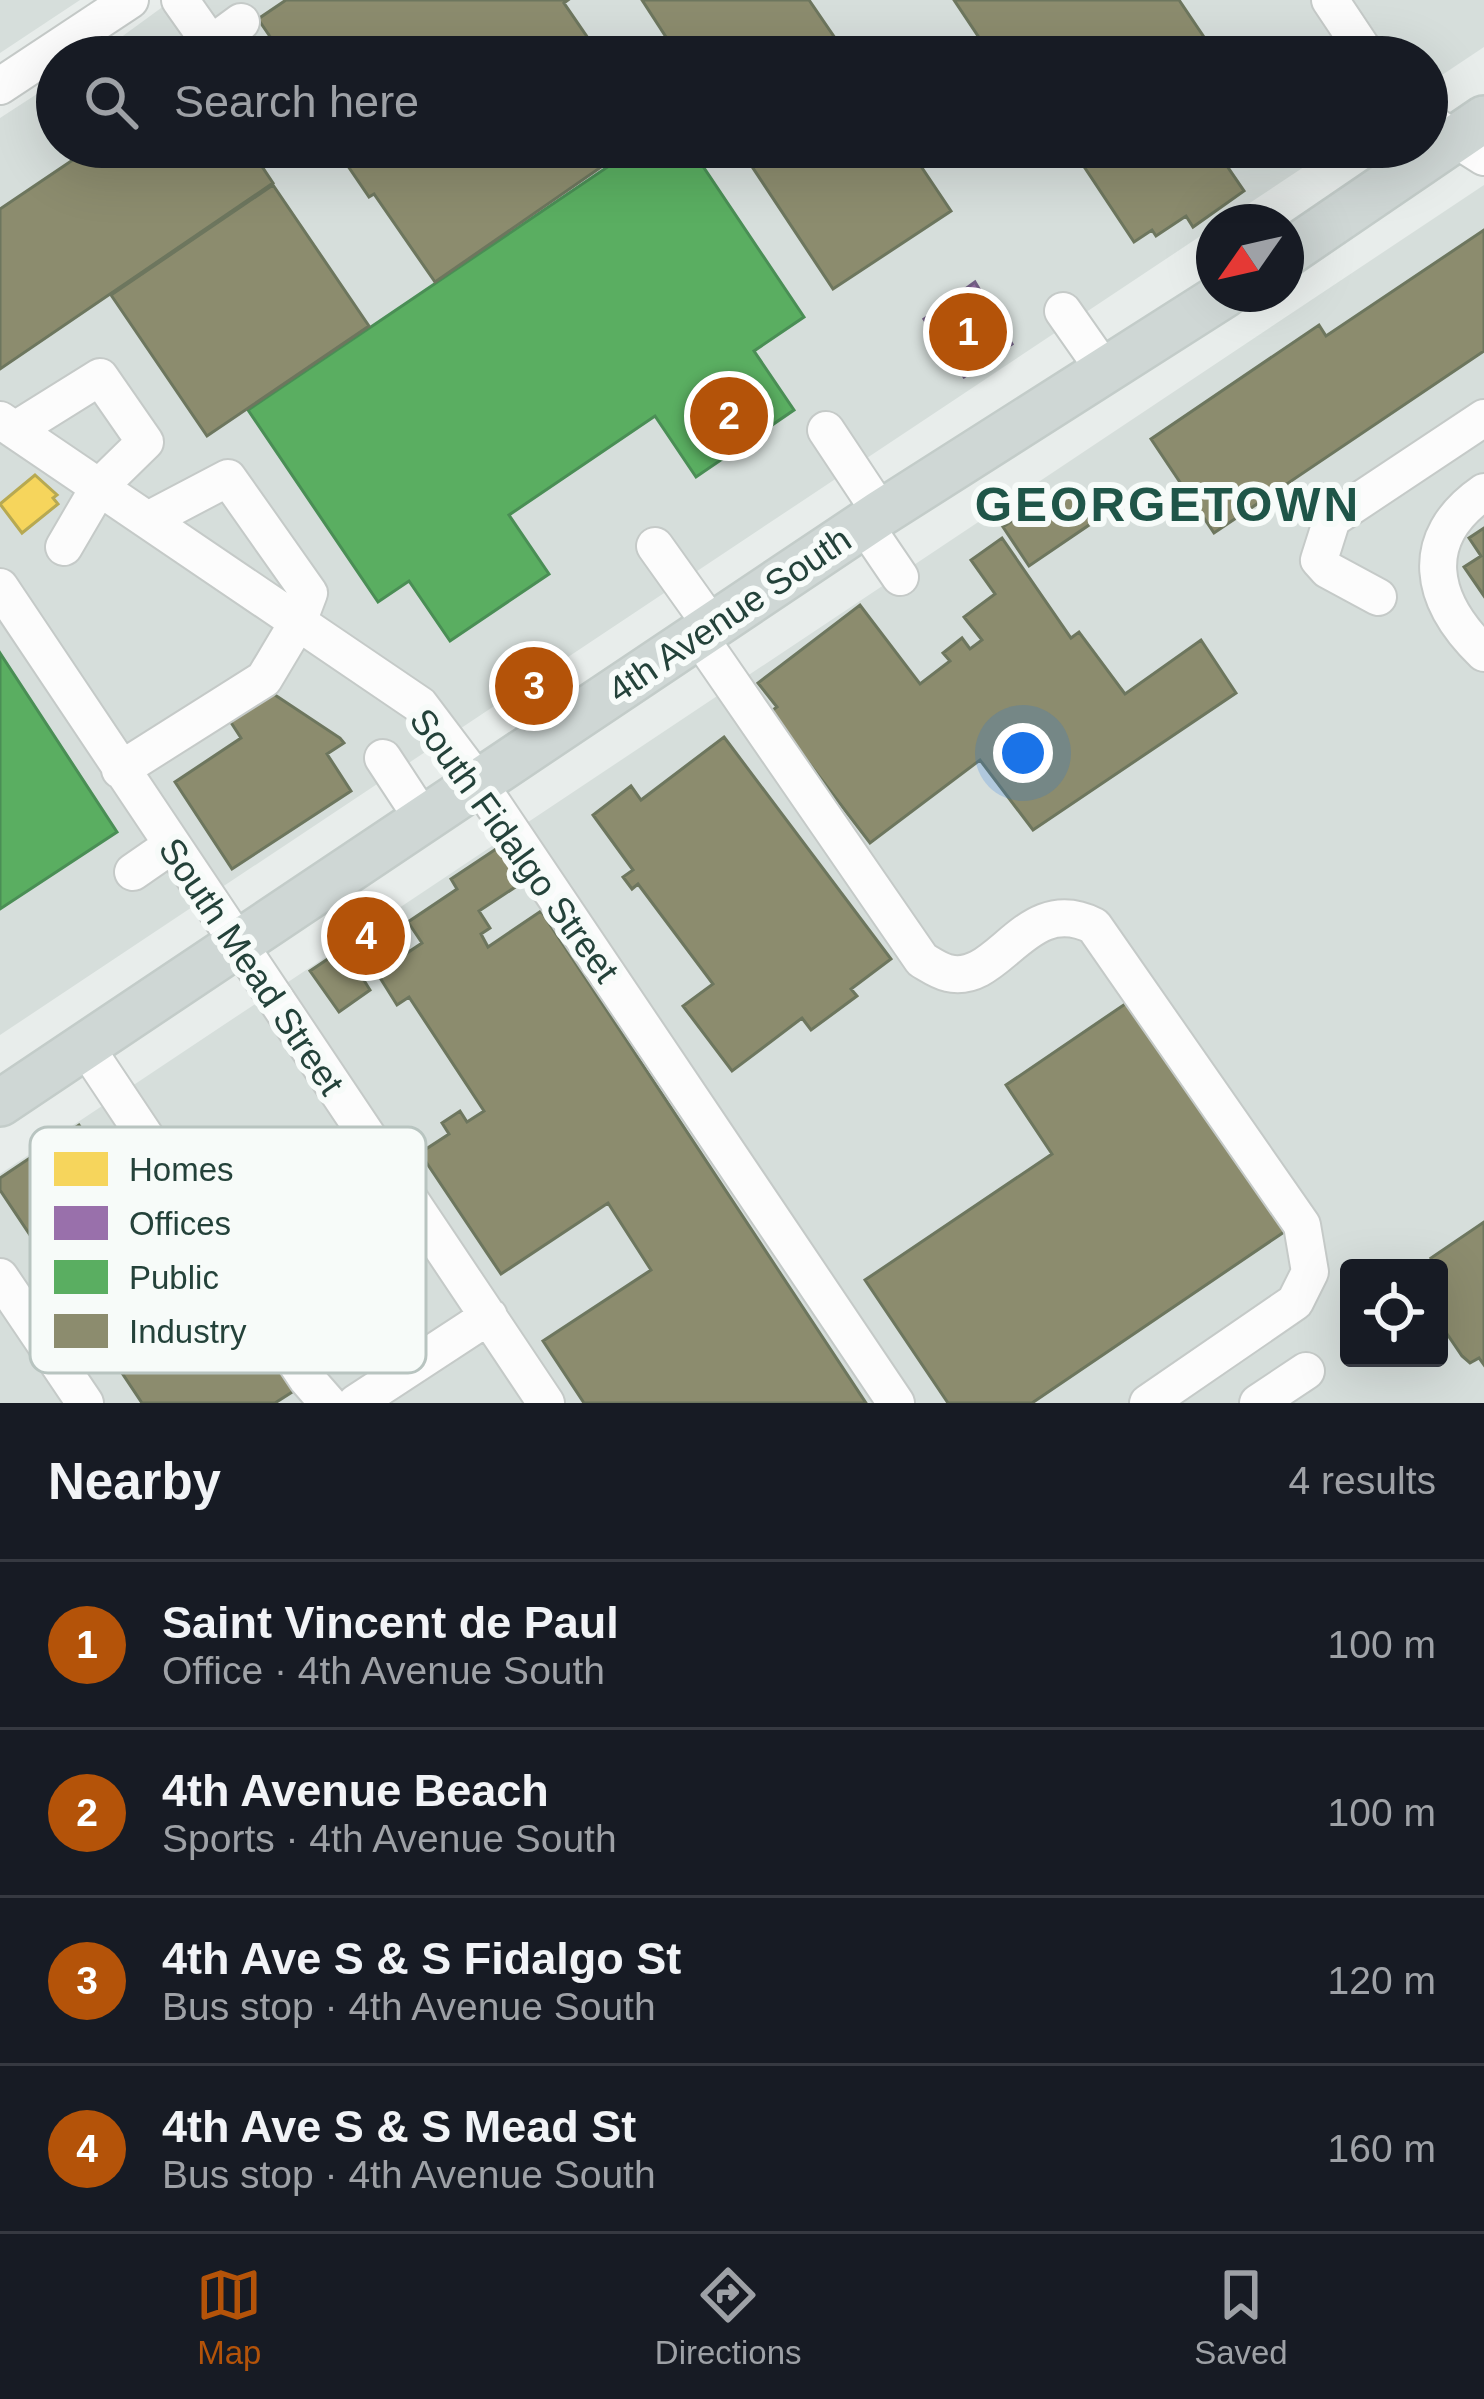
<!DOCTYPE html>
<meta charset="utf-8">
<style>
:root{--surface:#171b24;--page:#20242c;--text:#f1f3f6;--muted:#9ea1a6;--line:#363941;--accent:#b45309}
body{margin:0;font-family:Helvetica,sans-serif;background:var(--page);color:var(--text)}
.controls{position:absolute;right:36px;bottom:36px;display:grid;overflow:hidden;border-radius:12px;box-shadow:0 12px 48px #0002}
.controls button{width:108px;height:108px;display:grid;place-items:center;padding:0;border:0;border-bottom:3px solid var(--line);background:var(--surface);color:var(--text);font:60px sans-serif}
.compass{position:absolute;left:1196px;top:204px;width:108px;height:108px;border-radius:50%;background:var(--surface);box-shadow:0 12px 48px #0002;rotate:236deg}
.you{position:absolute;left:1023px;top:753px;width:42px;height:42px;margin:-30px;border:9px solid #fff;border-radius:50%;background:#1a73e8;box-shadow:0 0 0 18px #1a73e833}
.badge{display:grid;place-items:center;width:78px;height:78px;border-radius:50%;background:var(--accent);color:#fff;font-size:39px;font-weight:700}
.pin{position:absolute;translate:-50% -50%;border:6px solid #fff;box-shadow:0 3px 12px #0006}
.list{margin:0;padding:0;list-style:none}
h2{display:flex;justify-content:space-between;align-items:center;height:156px;margin:0;padding:0 48px;font-size:51px}
h2 small{font-size:39px;font-weight:400;color:var(--muted)}
.list li{display:grid;grid-template-columns:78px 1fr auto;gap:36px;align-items:center;box-sizing:border-box;height:168px;padding:0 48px;border-top:3px solid var(--line)}
.list b{display:block;font-size:45px;white-space:nowrap}
.list p{margin:0;font-size:39px;white-space:nowrap;color:var(--muted)}
.list em{font-size:39px;font-style:normal;color:var(--muted)}
.icon{flex:none;width:66px;height:66px;fill:none;stroke:currentColor;stroke-width:2;stroke-linecap:round;stroke-linejoin:round}
.map{position:relative;flex:none;width:1484px;height:1403px;overflow:hidden}
.search{position:absolute;background:var(--surface);box-shadow:0 12px 48px #0002;left:36px;right:36px;top:36px;height:132px;display:flex;align-items:center;gap:30px;box-sizing:border-box;padding:0 42px;border-radius:66px;color:var(--muted);font-size:45px}
.sheet{height:828px;background:var(--surface)}
nav{display:flex;justify-content:space-around;align-items:center;box-sizing:border-box;height:168px;border-top:3px solid var(--line);background:var(--surface);font-size:33px;color:var(--muted)}
nav a{display:grid;justify-items:center;gap:6px}
nav .on{color:var(--accent)}
.map>svg:first-child{display:block}
.built{fill:#d6dedb;fill-rule:evenodd}
.homes{fill:#f6d55c;stroke:#b7a952;stroke-width:3}
.offices{fill:#9970ab;stroke:#766289;stroke-width:3}
.public{fill:#5aae61;stroke:#4a8e55;stroke-width:3}
.industry{fill:#8c8c6e;stroke:#6d765e;stroke-width:3}
.lines{fill:none;stroke-linecap:round;stroke-linejoin:round}
.minor-casing{stroke:#c5cac8;stroke-width:40}
.major-casing{stroke:#c3ccc9;stroke-width:50}
.minor{stroke:#fcfcfc;stroke-width:36}
.major{stroke:#cfd7d5;stroke-width:45}
.labels{text-anchor:middle;stroke-width:12;stroke-linejoin:round;paint-order:stroke}
.street-label{font-size:36px;fill:#24423a;stroke:#f7fbf9}
.district-label{font-size:48px;font-weight:bold;letter-spacing:3px;fill:#1f5548;stroke:#f7fbf9}
.key{fill:#f7fbf9;stroke:#b8c4c0;stroke-width:3}
.key-label{font-size:33px;fill:#24423a}
</style>
<div class="map">
<svg width="1484" height="1403" viewBox="0 0 1484 1403">
<rect width="100%" height="100%" fill="#e8edeb"/>
<!-- built -->
<path class="built" d="M0,0H80L0,53Z
M172,0H1484V47L1427,85V57H94Z
M57,81V147H1334L1221,222H1214V227L0,1035V118Z
M1484,185V1403H0V1174ZM1349,1268H1439V1358H1349Z"/>
<!-- homes -->
<path class="homes" d="M35,475L57,495L53,498L58,504L22,533L0,504Z"/>
<!-- offices -->
<path class="offices" d="M975,282L1012,344L993,357L997,362L985,370L982,364L964,377L924,319Z"/>
<!-- public -->
<path class="public" d="M637,147H690L804,317L754,351L794,410L696,477L655,416L509,515L549,574L450,641L409,581L378,602L248,410Z
M0,653L117,832L0,909Z"/>
<!-- industry -->
<path class="industry" d="M286,0H568L564,3L601,57H284L258,19Z
M642,0H809L848,57H679Z
M954,0H1179L1204,37L1175,57H992Z
M92,147H249L273,183L0,369V209Z
M335,147H630L435,282L374,194L369,197Z
M739,147H908L951,211L833,289Z
M1078,147H1214L1244,191L1193,227L1186,216L1156,236L1152,230L1134,242L1073,150Z
M273,185L369,326L207,436L111,295Z
M1484,230V351L1214,533L1151,439L1319,325L1326,336Z
M1066,484L1092,523L1029,566L1003,527Z
M1484,528V596L1464,567L1481,556L1469,538Z
M1002,538L1071,638L1079,632L1125,694L1201,640L1236,693L1033,830L980,760L870,843L770,712L777,707L758,683L860,605L920,684L950,661L943,653L962,638L970,649L982,640L964,617L995,594L971,560Z
M272,693L340,738L344,743L327,754L351,791L232,869L175,782L241,738L230,721Z
M724,737L891,959L851,989L857,996L811,1030L802,1018L732,1071L683,1006L713,984L638,884L632,889L623,877L633,870L593,815L631,786L641,800Z
M499,847L523,882L479,911L490,928L481,934L488,947L541,911L866,1403H584L543,1341L651,1270L608,1203L501,1274L420,1153L449,1134L442,1123L460,1111L467,1122L484,1111L409,997L397,1005L377,973L422,943L408,922L457,889L451,879Z
M344,948L370,990L339,1012L310,971Z
M1131,1000L1287,1230L1032,1403H948L865,1280L1052,1154L1006,1085Z
M79,1125L121,1187L153,1166L300,1387L275,1403H142L0,1190V1178Z
M1484,1222V1365L1479,1358L1470,1363L1462,1356L1439,1322V1268L1431,1258Z"/>
<g class="lines">
<!-- minor casing -->
<g class="minor-casing">
<path id="minor" d="M180,0L211,44L241,22
M1330,0L1368,57
M0,86L130,0
M1427,121L1484,157
M1063,311L1105,371
M0,420L420,705L478,782L896,1403
M15,430L100,377L145,442L99,487L64,547
M826,430L881,513
M1484,492C1416,539 1430,601 1484,653
M864,524L900,577
M655,546L712,626
M0,587L546,1403
M1378,597L1328,570L1319,560L1332,519L1484,418
M698,635L922,960C929,964 939,971 948,973C1000,986 1025,891 1094,926L1302,1225L1310,1272L1295,1302L1148,1403
M383,758L423,819
M120,770L264,679L298,622L309,593L228,478L148,520
M133,872L172,845
M85,1046L307,1379L328,1403
M0,1277L85,1403
M356,1403L489,1316
M1258,1403L1306,1371"/>
</g>
<!-- major casing -->
<g class="major-casing">
<path id="major" d="M1286,254L1484,119
M0,1103L881,513L1225,294"/>
</g>
<!-- minor -->
<use href="#minor" class="minor"/>
<!-- major -->
<use href="#major" class="major"/>
</g>
<g class="labels">
<!-- street labels -->
<g class="street-label">
<text transform="translate(729 614) rotate(-34)" y="13">4th Avenue South</text>
<text transform="translate(515 845) rotate(54)" y="13">South Fidalgo Street</text>
<text transform="translate(252 966) rotate(56)" y="13">South Mead Street</text>
</g>
<!-- district labels -->
<g class="district-label">
<text x="1168" y="521">GEORGETOWN</text>
</g>
</g>
<!-- legend -->
<rect x="30" y="1127" width="396" height="246" rx="18" class="key"/>
<rect x="54" y="1152" width="54" height="34" fill="#f6d55c"/>
<rect x="54" y="1206" width="54" height="34" fill="#9970ab"/>
<rect x="54" y="1260" width="54" height="34" fill="#5aae61"/>
<rect x="54" y="1314" width="54" height="34" fill="#8c8c6e"/>
<g class="key-label">
<text x="129" y="1181">Homes</text>
<text x="129" y="1235">Offices</text>
<text x="129" y="1289">Public</text>
<text x="129" y="1343">Industry</text>
</g>
</svg>
<div class="controls">
<button><svg class="icon" aria-label="locate" viewBox="0 0 24 24"><circle cx="12" cy="12" r="6"/><path d="M12 2v4M12 18v4M2 12h4M18 12h4"/></svg></button>
</div>
<svg class="compass" viewBox="-18 -18 36 36"><path d="M0-13l5 13h-10z" fill="#e53935"/><path d="M0 13l5-13h-10z" fill="#9ea1a6"/></svg>
<div class="you"></div>
<div class="pin badge" style="left:968px;top:332px">1</div>
<div class="pin badge" style="left:729px;top:416px">2</div>
<div class="pin badge" style="left:534px;top:686px">3</div>
<div class="pin badge" style="left:366px;top:936px">4</div>
<div class="search"><svg class="icon" aria-label="search" viewBox="0 0 24 24"><circle cx="10" cy="10" r="6"/><path d="M15 15l6 6"/></svg>Search here</div>
</div>
<section class="sheet">
<h2>Nearby<small>4 results</small></h2>
<ul class="list">
<li><span class="badge">1</span><div><b>Saint Vincent de Paul</b><p>Office · 4th Avenue South</p></div><em>100 m</em></li>
<li><span class="badge">2</span><div><b>4th Avenue Beach</b><p>Sports · 4th Avenue South</p></div><em>100 m</em></li>
<li><span class="badge">3</span><div><b>4th Ave S &amp; S Fidalgo St</b><p>Bus stop · 4th Avenue South</p></div><em>120 m</em></li>
<li><span class="badge">4</span><div><b>4th Ave S &amp; S Mead St</b><p>Bus stop · 4th Avenue South</p></div><em>160 m</em></li>
</ul>
</section>
<nav>
<a class="on"><svg class="icon" aria-label="map" viewBox="0 0 24 24"><path d="M3 6l6-2 6 2 6-2v14l-6 2-6-2-6 2zM9 4v14M15 6v14"/></svg>Map</a>
<a><svg class="icon" aria-label="directions" viewBox="0 0 24 24"><path d="M12 3l9 9-9 9-9-9zM9 14v-3h6M13 9l2 2-2 2"/></svg>Directions</a>
<a><svg class="icon" aria-label="saved" viewBox="0 0 24 24"><path d="M7 4h10v16l-5-4-5 4z"/></svg>Saved</a>
</nav>
